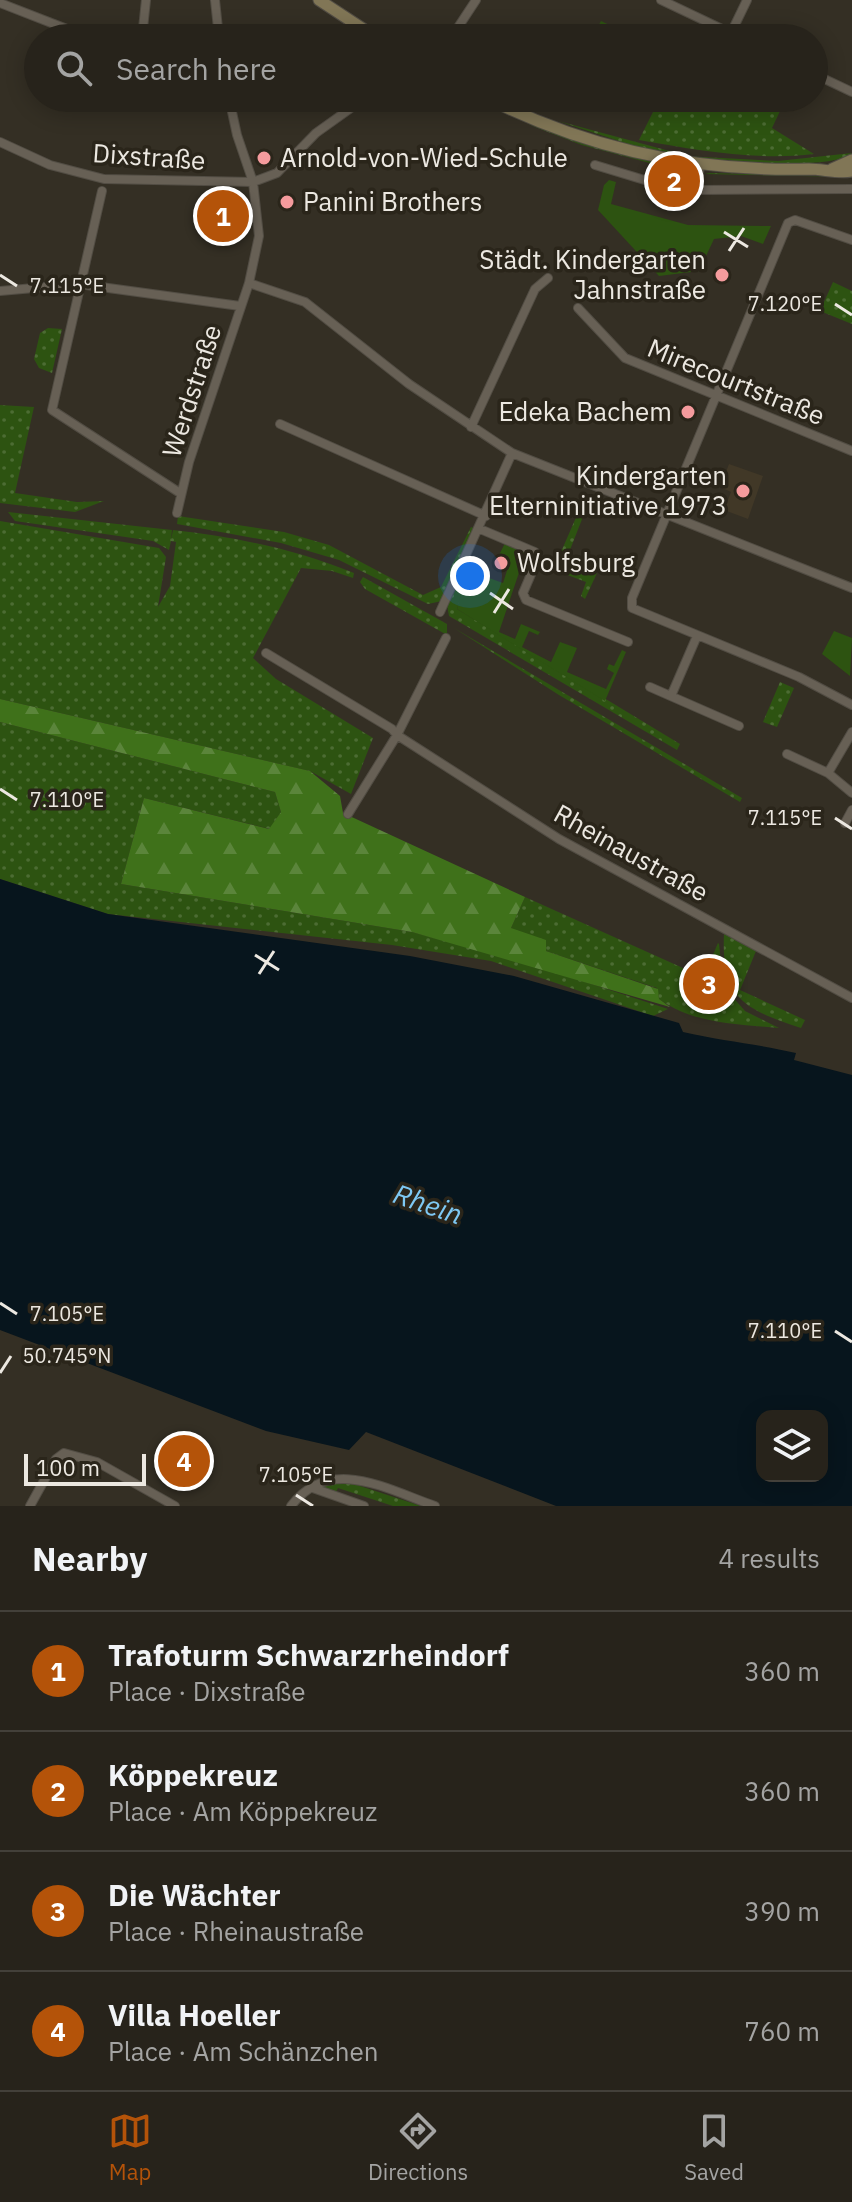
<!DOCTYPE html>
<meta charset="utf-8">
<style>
:root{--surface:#27231b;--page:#332f28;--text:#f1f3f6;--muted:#a4a4a3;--line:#43403a;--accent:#b45309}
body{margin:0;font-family:"IBM Plex Sans",sans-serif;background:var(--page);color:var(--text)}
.controls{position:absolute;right:24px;bottom:24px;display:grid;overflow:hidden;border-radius:16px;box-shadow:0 4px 20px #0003}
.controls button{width:72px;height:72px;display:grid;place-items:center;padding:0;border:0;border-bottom:2px solid var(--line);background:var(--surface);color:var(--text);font:40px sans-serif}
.scale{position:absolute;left:24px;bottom:20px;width:122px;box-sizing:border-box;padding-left:8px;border:4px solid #ece8e1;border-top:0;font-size:22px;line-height:28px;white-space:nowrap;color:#ece8e1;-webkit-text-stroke:6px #2a251a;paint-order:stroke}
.you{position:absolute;left:470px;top:576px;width:28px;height:28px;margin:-20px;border:6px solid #fff;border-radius:50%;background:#1a73e8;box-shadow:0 0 0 12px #1a73e833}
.badge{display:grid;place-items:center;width:52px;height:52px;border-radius:50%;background:var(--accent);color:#fff;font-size:26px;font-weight:700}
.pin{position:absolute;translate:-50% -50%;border:4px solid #fff;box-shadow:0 2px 8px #0006}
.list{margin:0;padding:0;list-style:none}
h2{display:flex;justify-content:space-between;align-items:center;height:104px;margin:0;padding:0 32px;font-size:34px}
h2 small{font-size:26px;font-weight:400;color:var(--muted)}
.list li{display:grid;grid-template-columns:52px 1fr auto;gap:24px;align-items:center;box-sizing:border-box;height:120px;padding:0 32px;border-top:2px solid var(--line)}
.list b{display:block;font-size:30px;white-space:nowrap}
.list p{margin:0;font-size:26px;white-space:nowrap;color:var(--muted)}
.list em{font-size:26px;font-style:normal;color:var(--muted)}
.icon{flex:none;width:44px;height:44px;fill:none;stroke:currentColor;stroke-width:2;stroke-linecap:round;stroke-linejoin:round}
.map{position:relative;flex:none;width:852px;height:1506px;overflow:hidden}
.search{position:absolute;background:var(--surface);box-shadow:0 4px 20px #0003;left:24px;right:24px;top:24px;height:88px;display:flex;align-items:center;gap:20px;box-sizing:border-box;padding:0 28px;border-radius:44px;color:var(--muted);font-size:30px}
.sheet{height:584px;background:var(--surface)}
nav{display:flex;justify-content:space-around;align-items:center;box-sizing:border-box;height:112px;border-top:2px solid var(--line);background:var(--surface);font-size:22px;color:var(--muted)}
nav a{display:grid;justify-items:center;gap:4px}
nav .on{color:var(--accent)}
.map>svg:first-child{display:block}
.built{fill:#413827}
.grass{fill:url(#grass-dots)}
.forest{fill:url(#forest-firs)}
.garden{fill:#2d5311}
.water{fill:#07151d;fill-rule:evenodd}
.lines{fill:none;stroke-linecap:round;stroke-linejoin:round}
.street-casing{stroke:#524d44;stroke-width:10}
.secondary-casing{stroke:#524d44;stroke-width:13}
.street{stroke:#676055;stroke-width:8}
.secondary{stroke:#817656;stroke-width:11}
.ticks{fill:none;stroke:#ece8e1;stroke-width:3}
.poi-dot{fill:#f59b9d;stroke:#2a251a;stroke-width:3}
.labels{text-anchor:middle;stroke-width:7;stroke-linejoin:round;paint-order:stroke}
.street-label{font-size:26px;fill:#ece8e1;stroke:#2a251a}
.poi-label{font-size:26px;fill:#ece8e1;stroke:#2a251a;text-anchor:start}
.water-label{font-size:28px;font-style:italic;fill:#7ec8f3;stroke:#2a251a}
.ticks-label{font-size:20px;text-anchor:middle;fill:#ece8e1;stroke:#2a251a;stroke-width:7;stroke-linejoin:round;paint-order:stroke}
</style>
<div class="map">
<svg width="852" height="1506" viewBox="0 0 852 1506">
<defs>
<pattern id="grass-dots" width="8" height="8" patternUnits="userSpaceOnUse" patternTransform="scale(2)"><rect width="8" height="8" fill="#2d5311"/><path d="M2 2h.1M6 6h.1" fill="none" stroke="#4c6c33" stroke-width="1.8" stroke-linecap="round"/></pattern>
<pattern id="forest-firs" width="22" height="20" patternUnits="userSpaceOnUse" patternTransform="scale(2)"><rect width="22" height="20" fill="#3f711a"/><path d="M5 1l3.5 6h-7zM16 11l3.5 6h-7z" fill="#5b853b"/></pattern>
</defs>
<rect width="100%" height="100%" fill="#342f24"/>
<!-- built -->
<path class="built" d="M729,464L763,476L748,519L724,510L731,492L720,487Z"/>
<!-- grass -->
<path class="grass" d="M601,21L636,38H592Z
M660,98H752L780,111L772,128L814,154C756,161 696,150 639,140Z
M558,121L677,153V155L631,145Z
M527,124L580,142L676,168V170L582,145Z
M852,153C831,172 715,160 683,156L778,161Z
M709,173L852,177L705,174Z
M833,282L852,291V324L820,311Z
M48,328L62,329L52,373L39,368L34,359L40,333Z
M0,405L34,407L15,493L77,502L104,501L75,512L0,503Z
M581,506L586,509L568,555L561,552Z
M8,512L172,530L171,540L173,530C235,537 296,549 354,573L353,578L332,571L301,568L253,658L276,679L373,738L351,794L310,771L0,699V521L159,548L166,557L158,607L170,586L176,542L171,541L169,550L153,541L15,521Z
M178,516L284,532L329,545L423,595L441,587L471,527L476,529L442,601L428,604L339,560L281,543L177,524Z
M566,560L597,573L585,599L581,596L586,582L557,571L558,567L551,565L552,561L562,564L561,569L565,571Z
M467,562L471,563L457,609L680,744L677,750L449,616L447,605Z
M363,577L447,624V635L365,589L360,582Z
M454,628L742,798L740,802L559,695Z
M780,682L794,688L777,727L763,722Z
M0,722L275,792L281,812L270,829L144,798L121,884L412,932L536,966L668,1009L653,1016L491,961L392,945L108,914L0,879Z
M525,897L723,986L745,1011L779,1028C738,1024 693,1024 659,999L657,988L546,951L511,928Z
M724,934L756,951L740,990L805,1020L801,1028C744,1009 721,999 724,934Z
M718,943L719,944L723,979L706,971Z
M333,1482L354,1484L421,1506H393L338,1488L335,1494L319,1486Z"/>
<!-- forest -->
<path class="forest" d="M0,699L310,771L340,796L343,813L525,897L511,928L546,940V951L658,989L659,999L670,1007L412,932L121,884L144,798L269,829L281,812L275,792L0,722Z"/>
<!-- garden -->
<path class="garden" d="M609,180L616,182L611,204L688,225L771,226L763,244L741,236L714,239L699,271L659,276L598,210L604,185Z
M505,543L526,552L499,632L515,639L521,624L540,632L538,635L529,631L522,647L551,662L560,642L577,648L567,672L606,689L614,673L607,669L609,664L614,666L622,650L626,652L605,701L457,609L467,570L503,583L510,561L499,555Z
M834,631L852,638L850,676L822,654Z"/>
<!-- water -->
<path class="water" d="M0,879L108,914L410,956L514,976L679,1023L683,1032C722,1041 758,1044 796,1053L794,1060L852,1075V1506H556L366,1432L349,1450L266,1431L0,1330ZM762,1416H822V1476H762Z"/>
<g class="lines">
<!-- street casing -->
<g class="street-casing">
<path id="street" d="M215,0L219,38
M661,0L741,38
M0,3L90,38
M731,33L747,0
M142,38L146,0
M451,38L476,0
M814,74L852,92
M0,142L50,165L104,179L253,182L277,173L316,133L365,98
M595,165L661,185L697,190L852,189
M688,189L692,164
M697,190L700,166
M102,191L52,410L180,493
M852,240L795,220L788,223L632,598V608L799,677L852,705
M249,283L305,302L409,384L512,453L852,588
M0,291L79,284L240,306
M578,308L625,358L852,451
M280,424L486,516
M471,427L535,289L548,278
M177,513L189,462L249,283L259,236L253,182L237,135L229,98
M480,529L535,552L538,558L523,593L526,600L628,642
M440,612L512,453
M266,653L392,729L397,735L559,839L852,998
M650,687L739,726
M671,696L697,636
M787,754L828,773L852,793
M828,773L852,732
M348,814L397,735L446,638
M845,823L852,810
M310,1487L364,1506
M30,1506L56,1459L64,1453L97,1462L175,1506
M291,1506C330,1455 386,1489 435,1506"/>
</g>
<!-- secondary casing -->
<g class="secondary-casing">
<path id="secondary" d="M319,0L377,38
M487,98C588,149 697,172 809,169C823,169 839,174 852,171
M832,169L852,160"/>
</g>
<!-- street -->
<use href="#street" class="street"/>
<!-- secondary -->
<use href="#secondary" class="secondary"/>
</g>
<!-- ticks -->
<path class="ticks" d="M724,232L748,247M729,251L744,228M0,275L17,286M835,304L852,315M490,593L513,609M494,613L509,589M0,789L17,800M835,818L852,829M255,955L279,970M259,974L274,951M0,1303L17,1314M835,1331L852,1342M0,1373L11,1356M296,1495L313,1506"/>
<!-- markers -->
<g class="poi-dot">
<circle cx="264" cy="158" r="8"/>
<circle cx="287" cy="202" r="8"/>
<circle cx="722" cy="275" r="8"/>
<circle cx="688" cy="412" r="8"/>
<circle cx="743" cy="491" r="8"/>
<circle cx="501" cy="563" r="8"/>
</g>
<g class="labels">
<!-- street labels -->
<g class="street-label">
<text transform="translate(149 157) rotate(4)" y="9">Dixstraße</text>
<text transform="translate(736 382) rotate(22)" y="9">Mirecourtstraße</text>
<text transform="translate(192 391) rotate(-72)" y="9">Werdstraße</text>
<text transform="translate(631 853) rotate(29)" y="9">Rheinaustraße</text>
</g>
<!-- poi labels -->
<g class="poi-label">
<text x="280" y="167">Arnold-von-Wied-Schule</text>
<text x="303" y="211">Panini Brothers</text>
<text x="706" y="269" text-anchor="end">Städt. Kindergarten<tspan x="706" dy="30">Jahnstraße</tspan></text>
<text x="672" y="421" text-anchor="end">Edeka Bachem</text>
<text x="727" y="485" text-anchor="end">Kindergarten<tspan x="727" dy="30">Elterninitiative 1973</tspan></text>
<text x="517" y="572">Wolfsburg</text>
</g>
<!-- water labels -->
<g class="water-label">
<text transform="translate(428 1204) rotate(19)" y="10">Rhein</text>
</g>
</g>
<g class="ticks-label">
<text x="67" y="293">7.115°E</text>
<text x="785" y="311">7.120°E</text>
<text x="67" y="807">7.110°E</text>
<text x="785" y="825">7.115°E</text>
<text x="67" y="1321">7.105°E</text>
<text x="785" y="1338">7.110°E</text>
<text x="67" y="1363">50.745°N</text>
<text x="296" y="1482">7.105°E</text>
</g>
</svg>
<div class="controls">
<button><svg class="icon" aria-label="layers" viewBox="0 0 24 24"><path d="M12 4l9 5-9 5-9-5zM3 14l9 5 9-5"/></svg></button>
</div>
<div class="scale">100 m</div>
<div class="you"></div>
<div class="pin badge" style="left:223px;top:216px">1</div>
<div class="pin badge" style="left:674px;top:181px">2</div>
<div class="pin badge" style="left:709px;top:984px">3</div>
<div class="pin badge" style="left:184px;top:1461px">4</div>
<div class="search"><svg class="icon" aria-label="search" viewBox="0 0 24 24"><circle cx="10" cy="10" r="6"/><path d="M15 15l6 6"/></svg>Search here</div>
</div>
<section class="sheet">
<h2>Nearby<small>4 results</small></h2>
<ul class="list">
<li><span class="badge">1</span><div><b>Trafoturm Schwarzrheindorf</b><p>Place · Dixstraße</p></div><em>360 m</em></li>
<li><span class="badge">2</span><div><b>Köppekreuz</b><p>Place · Am Köppekreuz</p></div><em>360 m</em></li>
<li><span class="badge">3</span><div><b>Die Wächter</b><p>Place · Rheinaustraße</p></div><em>390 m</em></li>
<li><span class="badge">4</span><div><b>Villa Hoeller</b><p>Place · Am Schänzchen</p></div><em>760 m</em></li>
</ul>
</section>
<nav>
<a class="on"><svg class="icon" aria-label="map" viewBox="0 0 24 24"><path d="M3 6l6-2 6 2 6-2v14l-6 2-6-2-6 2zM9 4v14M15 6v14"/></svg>Map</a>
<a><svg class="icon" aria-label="directions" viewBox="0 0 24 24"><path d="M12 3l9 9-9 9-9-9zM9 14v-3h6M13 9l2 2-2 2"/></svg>Directions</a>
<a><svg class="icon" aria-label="saved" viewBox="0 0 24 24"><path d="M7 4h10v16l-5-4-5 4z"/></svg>Saved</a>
</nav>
